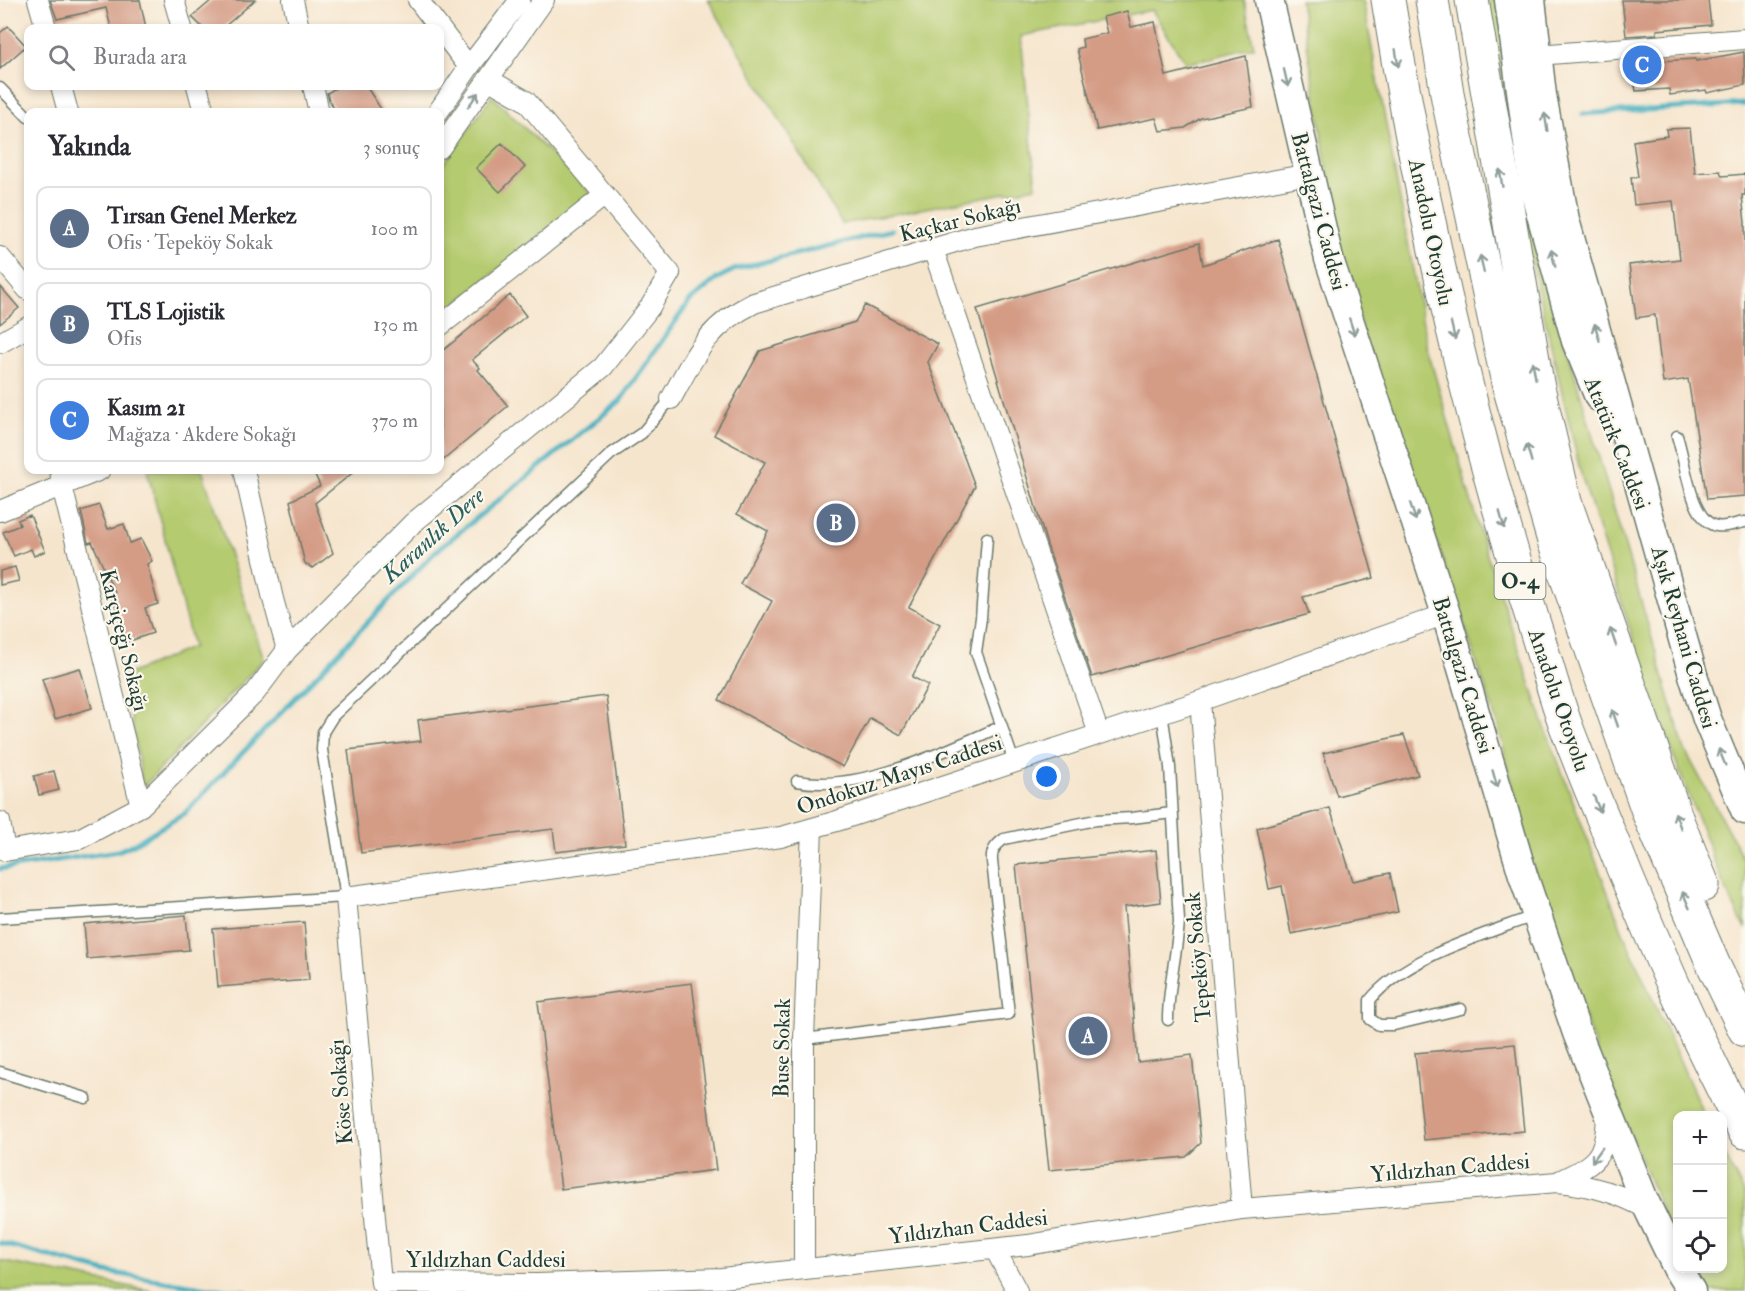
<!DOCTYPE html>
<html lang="tr">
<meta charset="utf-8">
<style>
:root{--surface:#fff;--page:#f2f2f3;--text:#2b2b33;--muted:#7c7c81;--line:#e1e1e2;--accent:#b45309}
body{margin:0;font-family:"IM FELL Double Pica",serif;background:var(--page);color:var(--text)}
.controls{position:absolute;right:18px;bottom:18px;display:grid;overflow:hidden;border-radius:12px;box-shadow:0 3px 9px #0003}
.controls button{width:54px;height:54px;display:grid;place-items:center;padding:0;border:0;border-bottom:2px solid var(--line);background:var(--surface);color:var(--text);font:30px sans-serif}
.you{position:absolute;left:1047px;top:777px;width:21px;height:21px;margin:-15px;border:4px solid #fff;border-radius:50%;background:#1a73e8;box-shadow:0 0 0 9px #1a73e833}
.badge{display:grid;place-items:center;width:39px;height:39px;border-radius:50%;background:var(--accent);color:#fff;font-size:20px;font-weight:700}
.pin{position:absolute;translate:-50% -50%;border:3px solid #fff;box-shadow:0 2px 6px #0006}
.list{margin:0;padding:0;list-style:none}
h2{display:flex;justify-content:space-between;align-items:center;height:78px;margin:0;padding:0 24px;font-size:26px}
h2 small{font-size:20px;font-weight:400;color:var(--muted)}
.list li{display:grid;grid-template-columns:39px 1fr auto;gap:18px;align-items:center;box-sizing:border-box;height:84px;margin:0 12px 12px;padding:0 12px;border:2px solid var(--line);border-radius:12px}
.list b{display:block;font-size:22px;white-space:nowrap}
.list p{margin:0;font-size:20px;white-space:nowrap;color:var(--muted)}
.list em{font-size:20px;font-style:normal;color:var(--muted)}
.icon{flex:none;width:33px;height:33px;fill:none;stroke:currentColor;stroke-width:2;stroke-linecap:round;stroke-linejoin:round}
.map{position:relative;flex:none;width:1745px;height:1291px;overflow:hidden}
.search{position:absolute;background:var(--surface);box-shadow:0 3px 9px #0003;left:24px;top:24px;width:420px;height:66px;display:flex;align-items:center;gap:15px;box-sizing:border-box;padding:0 21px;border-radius:12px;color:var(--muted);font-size:22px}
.panel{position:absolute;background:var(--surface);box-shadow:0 3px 9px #0003;left:24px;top:108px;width:420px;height:366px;border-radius:12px}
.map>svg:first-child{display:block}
.green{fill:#b5cb6f;stroke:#6a8452;stroke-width:1.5}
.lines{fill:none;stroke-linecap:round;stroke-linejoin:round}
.stream{stroke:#42afbf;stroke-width:5}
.building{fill:#d49b85}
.lane-casing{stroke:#6a786a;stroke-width:13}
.street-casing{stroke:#6a786a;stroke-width:22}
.secondary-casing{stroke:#6a786a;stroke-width:31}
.highway-casing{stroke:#6a786a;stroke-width:35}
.lane{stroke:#fff;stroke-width:10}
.street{stroke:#fff;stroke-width:20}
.secondary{stroke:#fff;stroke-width:28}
.highway{stroke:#fff;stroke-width:33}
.oneway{stroke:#8f9e9a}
.labels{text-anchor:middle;stroke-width:4.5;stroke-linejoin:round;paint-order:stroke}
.shield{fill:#fbf7ec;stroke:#61756b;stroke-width:1.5}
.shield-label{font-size:21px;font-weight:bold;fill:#1f3d34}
.street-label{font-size:22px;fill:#1f3d34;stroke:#fbf7ec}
.water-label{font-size:24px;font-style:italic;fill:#2a5f5e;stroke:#fbf7ec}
</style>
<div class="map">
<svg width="1745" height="1291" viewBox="0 0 1745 1291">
<rect width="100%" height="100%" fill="#fbf7ec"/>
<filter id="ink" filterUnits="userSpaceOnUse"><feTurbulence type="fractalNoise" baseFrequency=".0167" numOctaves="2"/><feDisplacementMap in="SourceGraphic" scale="12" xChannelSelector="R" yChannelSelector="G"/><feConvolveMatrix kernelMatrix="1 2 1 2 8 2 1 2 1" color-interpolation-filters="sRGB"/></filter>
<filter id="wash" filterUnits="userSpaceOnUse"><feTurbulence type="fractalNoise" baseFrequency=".008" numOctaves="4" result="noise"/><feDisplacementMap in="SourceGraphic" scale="24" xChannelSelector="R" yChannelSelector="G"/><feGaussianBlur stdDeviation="1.35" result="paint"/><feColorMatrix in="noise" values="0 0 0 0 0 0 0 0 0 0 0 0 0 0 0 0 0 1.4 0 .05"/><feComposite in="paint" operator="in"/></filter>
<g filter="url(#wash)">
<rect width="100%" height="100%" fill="#f6e5cd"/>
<!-- green -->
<path class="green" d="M708,0H1244L1254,47L1186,64L1152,10L1021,36L1036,187L842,224Z
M1300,0H1363L1428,351L1484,546L1543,722L1624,935L1704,1115L1678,1116L1677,1241L1666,1221L1599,1058L1535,876L1498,726L1440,552L1368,352L1335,230L1324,150Z
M1488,0H1497L1531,225L1684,748L1745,862V929L1721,879L1673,754L1644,673L1581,474L1523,225Z
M492,96L591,193L440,317V169Z
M147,470H202L264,659L143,787L124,676L193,647Z
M1723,1152L1745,1194V1291H1707L1694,1269L1722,1268Z
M0,1261L152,1291H0Z"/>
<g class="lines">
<!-- stream -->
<path class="stream" d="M1583,114L1745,104
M0,869L118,851L134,844L185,813L435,552L620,401L689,302L718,278L736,269L892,230
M0,1243L107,1272L214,1289L245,1291"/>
</g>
<g id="blocks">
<!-- building -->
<path class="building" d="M50,0H140L146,28H111L106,8L57,19Z
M212,0H255L223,28H203L192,17Z
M1622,0H1708L1711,25L1657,30V34L1626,36Z
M1127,11L1131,27L1155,22L1166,76L1246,56L1253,107L1201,118L1185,128L1160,131L1156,118L1097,130L1077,49L1083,47L1082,39L1107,33L1103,17Z
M8,26L26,46L0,69V33Z
M1744,52L1745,85L1707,93L1706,90L1670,95L1669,89L1636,91L1630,60L1659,58L1660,61L1696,59V61Z
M339,86H366L383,112H336L329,100L327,93Z
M1690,128L1695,173L1720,171L1722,176L1745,174V195H1742L1745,223V496L1707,499L1688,379L1663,383L1655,315L1636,318L1629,265L1680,259L1673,201L1634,205L1631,177H1638L1633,141L1667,136L1666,129Z
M502,143L525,167L500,192L476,168Z
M1278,239L1374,578L1303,597L1309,614L1092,677L1047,545L977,309L1199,243L1203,265Z
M0,286L19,308L0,324Z
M510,295L526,316L472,360L480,368L478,370L508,406L440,463V353Z
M865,305L938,344L928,362L975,486L909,607L940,624L912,677L928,685L901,735L870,718L843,767L719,700L772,601L740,584L768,531L737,514L765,462L714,435L760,351L855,322Z
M313,470H356L315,503L333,553L313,568L305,564L290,501L320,486Z
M99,505L108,529L124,524L130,543L141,539L152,561L147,564L158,604L145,608L153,633L127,642L120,622L123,620L110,595L115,593L92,542L88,543L81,511Z
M30,515L45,551L34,556L31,549L14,556L3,532L20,525L18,520Z
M15,567L19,581L0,585V571Z
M80,668L92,708L55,719L42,679Z
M606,696L625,844L556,852L553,829L361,853L348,750L421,741L418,720Z
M1404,735L1418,775L1337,796L1323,753Z
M54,771L59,790L39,795L34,776Z
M1330,808L1353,881L1390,873L1398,912L1291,934L1282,886L1269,889L1257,828Z
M1156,850L1161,902L1124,907L1138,1062L1192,1055L1201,1143L1186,1157L1049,1170L1016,865Z
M186,915L189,950L87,959L84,924Z
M304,922L309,980L218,987L213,929Z
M692,983L716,1170L561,1189L538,1002Z
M1515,1044L1524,1131L1424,1140L1415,1053Z"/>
</g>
</g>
<g filter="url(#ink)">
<use href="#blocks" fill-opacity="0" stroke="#6a786a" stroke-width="1.5"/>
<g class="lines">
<!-- lane casing -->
<g class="lane-casing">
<path id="lane" d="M0,88L28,117
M1677,436C1685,458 1690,522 1717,526C1725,528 1737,523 1745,522
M987,538L981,618L976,652L1014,762
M1162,713L1170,767L1179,921C1177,954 1168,987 1168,1020
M797,781C861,793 944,751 1002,726
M0,918L346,897L322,750L323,732L333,716L611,454L642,433L671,399
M1461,1009L1394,1025H1379L1370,1019V1000C1405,957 1484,935 1536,915
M804,1039L1009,1014L992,861C991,850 996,845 1004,839L1096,820L1132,818L1172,813
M0,1072L86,1098"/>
</g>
<!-- street casing -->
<g class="street-casing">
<path id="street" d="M38,0L46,28
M174,0L182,28
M293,0L299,28
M418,0L469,67
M1537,55L1745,39
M61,86L68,112
M197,86L204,112
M313,86L319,112
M438,112L469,67L520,0
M440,148L544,0
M933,249L1099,734
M0,257L28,290
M440,326L605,195
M0,343L28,327
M671,399C695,355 707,326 754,303L975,236L1309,174
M60,470L62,486L141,806
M0,511L100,470
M1446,614L1200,701L837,821L781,837L346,897L381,1283L537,1284L722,1278L1028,1245L1242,1209L1557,1182C1591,1185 1619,1193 1649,1210
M287,650L413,523L603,367L650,307L670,273L526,101L488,79
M1200,701L1242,1209
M0,822L5,851L79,839L141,806L255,693L287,650L273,599L244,470
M1557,1182C1595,1164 1606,1159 1607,1114
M995,1249L1017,1291
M804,1269V1039L812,828"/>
</g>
<!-- secondary casing -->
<g class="secondary-casing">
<path id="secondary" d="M1269,0L1329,259L1446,614L1523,875L1577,1033L1607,1108L1644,1200L1678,1270L1691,1291
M1509,0L1534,189L1576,341L1599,397
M1531,0L1542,95L1565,220L1693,675L1707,719L1745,810"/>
</g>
<!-- highway casing -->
<g class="highway-casing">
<path id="highway" d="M1388,0C1422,211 1469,420 1534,624C1545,658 1554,693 1566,726C1578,758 1591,790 1604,821C1646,927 1692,1031 1745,1132
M1432,0L1448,99L1508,383L1554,541L1649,814L1714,966L1745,1030
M1472,0L1537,383L1565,502L1678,823L1703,885"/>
</g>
<!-- lane -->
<use href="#lane" class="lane"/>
<!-- street -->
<use href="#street" class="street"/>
<!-- secondary -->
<use href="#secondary" class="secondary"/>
<!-- highway -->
<use href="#highway" class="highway"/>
</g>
<!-- one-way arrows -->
<defs><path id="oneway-shaft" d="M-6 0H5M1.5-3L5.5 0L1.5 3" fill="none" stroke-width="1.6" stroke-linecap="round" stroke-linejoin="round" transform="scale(1.5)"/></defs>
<g class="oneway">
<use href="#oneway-shaft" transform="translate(1397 58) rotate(81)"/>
<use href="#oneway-shaft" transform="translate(1286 78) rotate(77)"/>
<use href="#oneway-shaft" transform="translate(473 100) rotate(-55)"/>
<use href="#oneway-shaft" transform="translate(1546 122) rotate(-99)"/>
<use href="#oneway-shaft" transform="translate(1501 178) rotate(-99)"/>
<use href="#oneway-shaft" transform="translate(1553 258) rotate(-105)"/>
<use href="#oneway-shaft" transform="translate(1482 264) rotate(-102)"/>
<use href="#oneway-shaft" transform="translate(1352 327) rotate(72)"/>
<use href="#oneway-shaft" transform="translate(1453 331) rotate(77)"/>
<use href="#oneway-shaft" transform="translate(1597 332) rotate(-106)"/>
<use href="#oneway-shaft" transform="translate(1534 370) rotate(-100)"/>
<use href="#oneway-shaft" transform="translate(1529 453) rotate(-106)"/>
<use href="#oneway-shaft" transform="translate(1413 512) rotate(72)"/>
<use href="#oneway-shaft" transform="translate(1502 520) rotate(75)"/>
<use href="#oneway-shaft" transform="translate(1613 637) rotate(-109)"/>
<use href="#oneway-shaft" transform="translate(1615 718) rotate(-109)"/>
<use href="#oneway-shaft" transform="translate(1722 757) rotate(-112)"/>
<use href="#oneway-shaft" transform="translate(1495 779) rotate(74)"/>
<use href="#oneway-shaft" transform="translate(1597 804) rotate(68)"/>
<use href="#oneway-shaft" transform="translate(1678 821) rotate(-110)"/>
<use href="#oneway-shaft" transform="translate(1686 900) rotate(-113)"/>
<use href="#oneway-shaft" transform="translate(1597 1155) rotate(126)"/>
</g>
</g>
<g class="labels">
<!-- shield labels -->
<rect class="shield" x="1494.5" y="563" width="51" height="36" rx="4.5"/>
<g class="shield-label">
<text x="1520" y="588">O-4</text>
</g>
<!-- street labels -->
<g class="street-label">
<text transform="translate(1320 211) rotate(75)" y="8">Battalgazi Caddesi</text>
<text transform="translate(960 219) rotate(-14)" y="8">Kaçkar Sokağı</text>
<text transform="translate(1432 232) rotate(78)" y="8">Anadolu Otoyolu</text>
<text transform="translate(1618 443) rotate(68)" y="8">Atatürk Caddesi</text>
<text transform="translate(1685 637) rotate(74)" y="8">Aşık Reyhani Caddesi</text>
<text transform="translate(125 640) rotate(76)" y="8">Karçiçeği Sokağı</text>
<text transform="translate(1464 675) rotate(73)" y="8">Battalgazi Caddesi</text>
<text transform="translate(1560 700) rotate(71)" y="8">Anadolu Otoyolu</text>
<text transform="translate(899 774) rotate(-18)" y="8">Ondokuz Mayıs Caddesi</text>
<text transform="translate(1197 957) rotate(-95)" y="8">Tepeköy Sokak</text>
<text transform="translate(781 1048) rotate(-89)" y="8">Buse Sokak</text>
<text transform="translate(340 1092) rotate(-95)" y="8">Köse Sokağı</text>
<text transform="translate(1450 1167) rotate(-5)" y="8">Yıldızhan Caddesi</text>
<text transform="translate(968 1226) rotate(-7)" y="8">Yıldızhan Caddesi</text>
<text x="486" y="1267">Yıldızhan Caddesi</text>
</g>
<!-- water labels -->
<g class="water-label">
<text transform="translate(433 535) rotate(-42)" y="8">Karanlık Dere</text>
</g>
</g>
</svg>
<div class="controls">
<button>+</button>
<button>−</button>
<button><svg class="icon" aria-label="locate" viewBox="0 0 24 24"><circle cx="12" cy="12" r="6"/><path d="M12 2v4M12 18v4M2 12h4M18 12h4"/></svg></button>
</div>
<div class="you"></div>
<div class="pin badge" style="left:1088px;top:1036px;background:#5c6f8a">A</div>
<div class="pin badge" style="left:836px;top:523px;background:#5c6f8a">B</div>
<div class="pin badge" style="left:1642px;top:65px;background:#3f7fe0">C</div>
<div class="search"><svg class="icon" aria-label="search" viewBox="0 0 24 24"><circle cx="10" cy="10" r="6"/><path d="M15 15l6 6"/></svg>Burada ara</div>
<section class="panel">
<h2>Yakında<small>3 sonuç</small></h2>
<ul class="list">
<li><span class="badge" style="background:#5c6f8a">A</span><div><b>Tırsan Genel Merkez</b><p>Ofis · Tepeköy Sokak</p></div><em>100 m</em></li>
<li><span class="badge" style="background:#5c6f8a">B</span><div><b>TLS Lojistik</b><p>Ofis</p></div><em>130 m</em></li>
<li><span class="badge" style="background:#3f7fe0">C</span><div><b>Kasım 21</b><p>Mağaza · Akdere Sokağı</p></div><em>370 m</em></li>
</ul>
</section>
</div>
